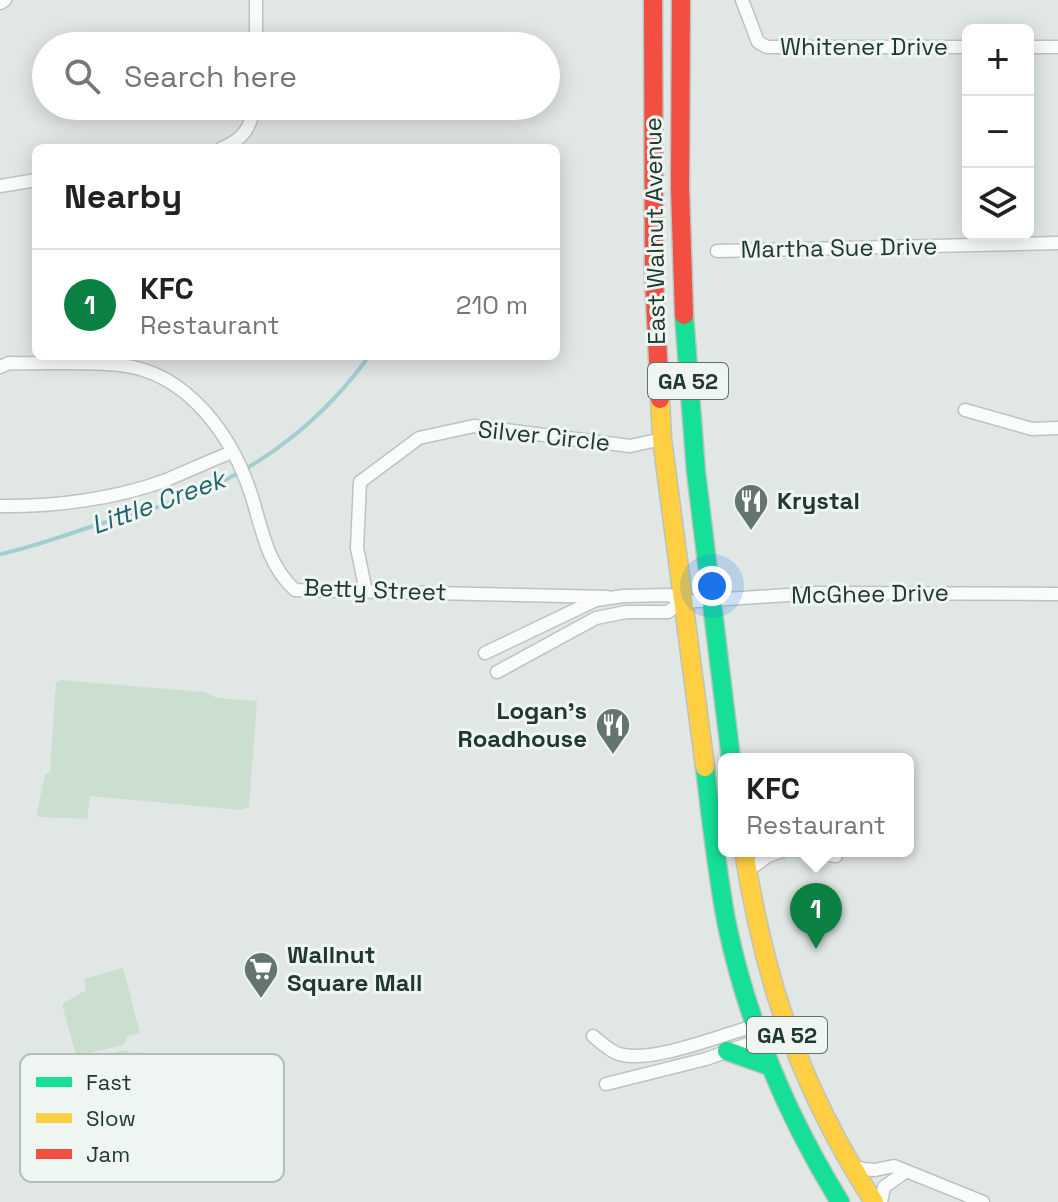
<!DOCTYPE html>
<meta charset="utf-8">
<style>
:root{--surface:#fff;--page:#f2f2f2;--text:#222;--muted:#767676;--line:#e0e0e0;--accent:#0b8043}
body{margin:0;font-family:"Space Grotesk",sans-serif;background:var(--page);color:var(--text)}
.controls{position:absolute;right:24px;top:24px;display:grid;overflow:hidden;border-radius:12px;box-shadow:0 4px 20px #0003}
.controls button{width:72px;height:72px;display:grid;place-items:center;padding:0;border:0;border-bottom:2px solid var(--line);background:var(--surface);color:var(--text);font:40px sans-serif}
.you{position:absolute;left:712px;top:586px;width:28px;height:28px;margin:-20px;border:6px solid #fff;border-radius:50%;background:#1a73e8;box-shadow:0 0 0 12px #1a73e833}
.badge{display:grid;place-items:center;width:52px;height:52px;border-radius:50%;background:var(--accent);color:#fff;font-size:26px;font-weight:700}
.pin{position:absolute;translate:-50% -66px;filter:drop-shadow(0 2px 4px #0008)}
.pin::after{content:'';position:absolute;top:42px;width:28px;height:24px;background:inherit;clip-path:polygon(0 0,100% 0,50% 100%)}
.popup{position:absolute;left:718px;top:753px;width:196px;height:104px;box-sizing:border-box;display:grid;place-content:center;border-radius:12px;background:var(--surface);filter:drop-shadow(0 2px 6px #0005);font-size:26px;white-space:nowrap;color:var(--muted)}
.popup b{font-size:30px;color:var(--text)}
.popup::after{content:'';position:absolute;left:50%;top:100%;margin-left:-16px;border:16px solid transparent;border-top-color:var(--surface)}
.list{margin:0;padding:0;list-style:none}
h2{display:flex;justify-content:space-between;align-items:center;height:104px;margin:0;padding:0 32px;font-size:34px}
h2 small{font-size:26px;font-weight:400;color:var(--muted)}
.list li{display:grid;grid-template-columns:52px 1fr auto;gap:24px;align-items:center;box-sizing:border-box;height:112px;padding:0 32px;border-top:2px solid var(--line)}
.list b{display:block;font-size:30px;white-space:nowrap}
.list p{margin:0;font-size:26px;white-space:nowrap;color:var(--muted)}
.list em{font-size:26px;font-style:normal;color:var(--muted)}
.icon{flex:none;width:44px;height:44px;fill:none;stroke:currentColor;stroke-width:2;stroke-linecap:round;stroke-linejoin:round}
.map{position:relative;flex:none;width:1058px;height:1202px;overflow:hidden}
.search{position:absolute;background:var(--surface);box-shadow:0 4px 20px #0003;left:32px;top:32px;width:528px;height:88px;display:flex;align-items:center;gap:20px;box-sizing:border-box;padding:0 28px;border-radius:44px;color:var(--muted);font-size:30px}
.panel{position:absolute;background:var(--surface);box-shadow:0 4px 20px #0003;left:32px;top:144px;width:528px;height:216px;border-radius:12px}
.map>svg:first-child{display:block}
.green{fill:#cbdfd1}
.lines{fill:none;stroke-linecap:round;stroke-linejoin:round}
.stream{stroke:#a4cdd2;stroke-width:4}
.street-casing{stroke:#bec3c1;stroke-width:15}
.fast-casing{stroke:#bcc3c1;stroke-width:21}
.slow-casing{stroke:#bcc3c1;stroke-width:21}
.jam-casing{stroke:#bcc3c1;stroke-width:21}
.street{stroke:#fafbfb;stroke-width:12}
.fast{stroke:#16e098;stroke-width:18}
.slow{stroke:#ffcf43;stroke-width:18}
.jam{stroke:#f24e42;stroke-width:18}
.labels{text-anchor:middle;stroke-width:6;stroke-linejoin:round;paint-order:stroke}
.shield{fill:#eff6f2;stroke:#5f716b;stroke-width:2}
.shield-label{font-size:22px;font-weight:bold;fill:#213831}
.street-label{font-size:24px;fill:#213831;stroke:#eff6f2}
.poi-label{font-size:24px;font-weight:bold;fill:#213831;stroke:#eff6f2;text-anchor:start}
.water-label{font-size:26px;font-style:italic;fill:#20636f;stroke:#eff6f2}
.key{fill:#eff6f2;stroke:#b1bdb8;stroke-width:2}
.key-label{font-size:22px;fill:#213831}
</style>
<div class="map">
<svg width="1058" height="1202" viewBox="0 0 1058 1202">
<rect width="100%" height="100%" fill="#e1e7e4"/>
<!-- green -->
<path class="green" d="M61,680L204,692L217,698L257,701L249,807L240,810L90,796L87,819L39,817L37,813L45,774L50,772L56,683Z
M123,968L140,1033L128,1036L123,1045L76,1056L62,1004L86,990L84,979Z
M125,1050L133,1054L144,1052L160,1116L116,1129V1133L110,1134L96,1123L78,1062Z"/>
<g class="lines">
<!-- stream -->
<path class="stream" d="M0,554C34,547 67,534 100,524C133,514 167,506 199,492C267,464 326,416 369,356"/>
<!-- street casing -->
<g class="street-casing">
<path id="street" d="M742,0L758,42L767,47H968
M0,3L5,0
M256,46V0
M1028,47H1058
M222,148C243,140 251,127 254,106
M0,186L36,180
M717,251L1058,243
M0,367L9,363C46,364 84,361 120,365C188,372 233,437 252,497C262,530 268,566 295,590L607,597
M965,410L1032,429L1058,428
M0,506C53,507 114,499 164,481C186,472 209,461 232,452
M366,592L357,548L360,482L419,438L474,426L630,446L662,439
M485,653L596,600L624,596L669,595L682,602
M497,672L596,618L626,612H668L682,602L817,593L1058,594
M805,851L836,856
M746,872L768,856L782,851
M593,1036C602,1043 609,1051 619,1054C650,1064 722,1035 754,1026
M606,1084L706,1059L759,1040
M851,1165L863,1169L875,1170L894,1166L983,1202
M881,1202L884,1187L905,1172"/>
</g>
<!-- fast casing -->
<g class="fast-casing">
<path id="fast" d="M684,315L696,472L731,759
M705,767C711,820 717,873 727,925C748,1024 787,1116 840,1202
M727,1051L769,1066"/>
</g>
<!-- slow casing -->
<g class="slow-casing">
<path id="slow" d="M660,399L662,439L705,767
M744,851C765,984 801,1089 874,1202"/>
</g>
<!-- jam casing -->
<g class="jam-casing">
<path id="jam" d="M653,0L654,278L660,399
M681,0L680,187L684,315"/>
</g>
<!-- street -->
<use href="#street" class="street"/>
<!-- fast -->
<use href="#fast" class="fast"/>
<!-- slow -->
<use href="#slow" class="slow"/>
<!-- jam -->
<use href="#jam" class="jam"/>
</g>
<!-- icons -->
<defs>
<g id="restaurant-pin" transform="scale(1.8)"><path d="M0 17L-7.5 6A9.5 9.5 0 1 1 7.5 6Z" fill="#647570" stroke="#eff6f2"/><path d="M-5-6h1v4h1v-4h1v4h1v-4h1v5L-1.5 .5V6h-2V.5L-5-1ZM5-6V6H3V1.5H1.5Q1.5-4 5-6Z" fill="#fff"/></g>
<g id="supermarket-pin" transform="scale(1.8)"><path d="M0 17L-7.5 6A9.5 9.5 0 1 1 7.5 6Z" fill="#647570" stroke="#eff6f2"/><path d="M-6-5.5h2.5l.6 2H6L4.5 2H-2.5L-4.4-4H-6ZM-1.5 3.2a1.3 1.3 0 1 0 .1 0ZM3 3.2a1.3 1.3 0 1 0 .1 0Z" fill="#fff"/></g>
</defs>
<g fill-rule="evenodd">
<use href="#restaurant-pin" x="751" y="501"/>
<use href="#restaurant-pin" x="613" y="725"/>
<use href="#supermarket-pin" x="261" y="969"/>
</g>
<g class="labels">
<!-- shield labels -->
<g class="shield">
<rect x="648" y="363" width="80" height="36" rx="6"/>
<rect x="747" y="1017" width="80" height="36" rx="6"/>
</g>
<g class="shield-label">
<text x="688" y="389">GA 52</text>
<text x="787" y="1043">GA 52</text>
</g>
<!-- street labels -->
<g class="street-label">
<text x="864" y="55">Whitener Drive</text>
<text transform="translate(655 231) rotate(-91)" y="8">East Walnut Avenue</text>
<text transform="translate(839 248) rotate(-1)" y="8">Martha Sue Drive</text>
<text transform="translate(544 436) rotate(6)" y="8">Silver Circle</text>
<text transform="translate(375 590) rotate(2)" y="8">Betty Street</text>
<text transform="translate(870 594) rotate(-1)" y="8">McGhee Drive</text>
</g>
<!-- poi labels -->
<g class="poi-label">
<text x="777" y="509">Krystal</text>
<text x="587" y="719" text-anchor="end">Logan's<tspan x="587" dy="28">Roadhouse</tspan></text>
<text x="287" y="963">Wallnut<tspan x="287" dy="28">Square Mall</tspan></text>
</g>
<!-- water labels -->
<g class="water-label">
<text transform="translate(158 502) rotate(-20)" y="9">Little Creek</text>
</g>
</g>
<!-- legend -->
<rect x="20" y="1054" width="264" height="128" rx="12" class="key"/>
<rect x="36" y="1077" width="36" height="10" fill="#16e098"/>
<rect x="36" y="1113" width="36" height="10" fill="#ffcf43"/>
<rect x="36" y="1149" width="36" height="10" fill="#f24e42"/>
<g class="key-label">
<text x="86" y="1090">Fast</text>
<text x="86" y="1126">Slow</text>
<text x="86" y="1162">Jam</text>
</g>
</svg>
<div class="controls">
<button>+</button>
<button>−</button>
<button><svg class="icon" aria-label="layers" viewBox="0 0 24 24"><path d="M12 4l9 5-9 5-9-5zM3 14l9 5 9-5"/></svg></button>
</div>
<div class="you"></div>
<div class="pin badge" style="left:816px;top:949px">1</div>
<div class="popup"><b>KFC</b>Restaurant</div>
<div class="search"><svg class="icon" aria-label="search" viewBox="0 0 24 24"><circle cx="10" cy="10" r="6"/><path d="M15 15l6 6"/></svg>Search here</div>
<section class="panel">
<h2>Nearby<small></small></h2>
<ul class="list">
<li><span class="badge">1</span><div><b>KFC</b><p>Restaurant</p></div><em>210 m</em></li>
</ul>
</section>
</div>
